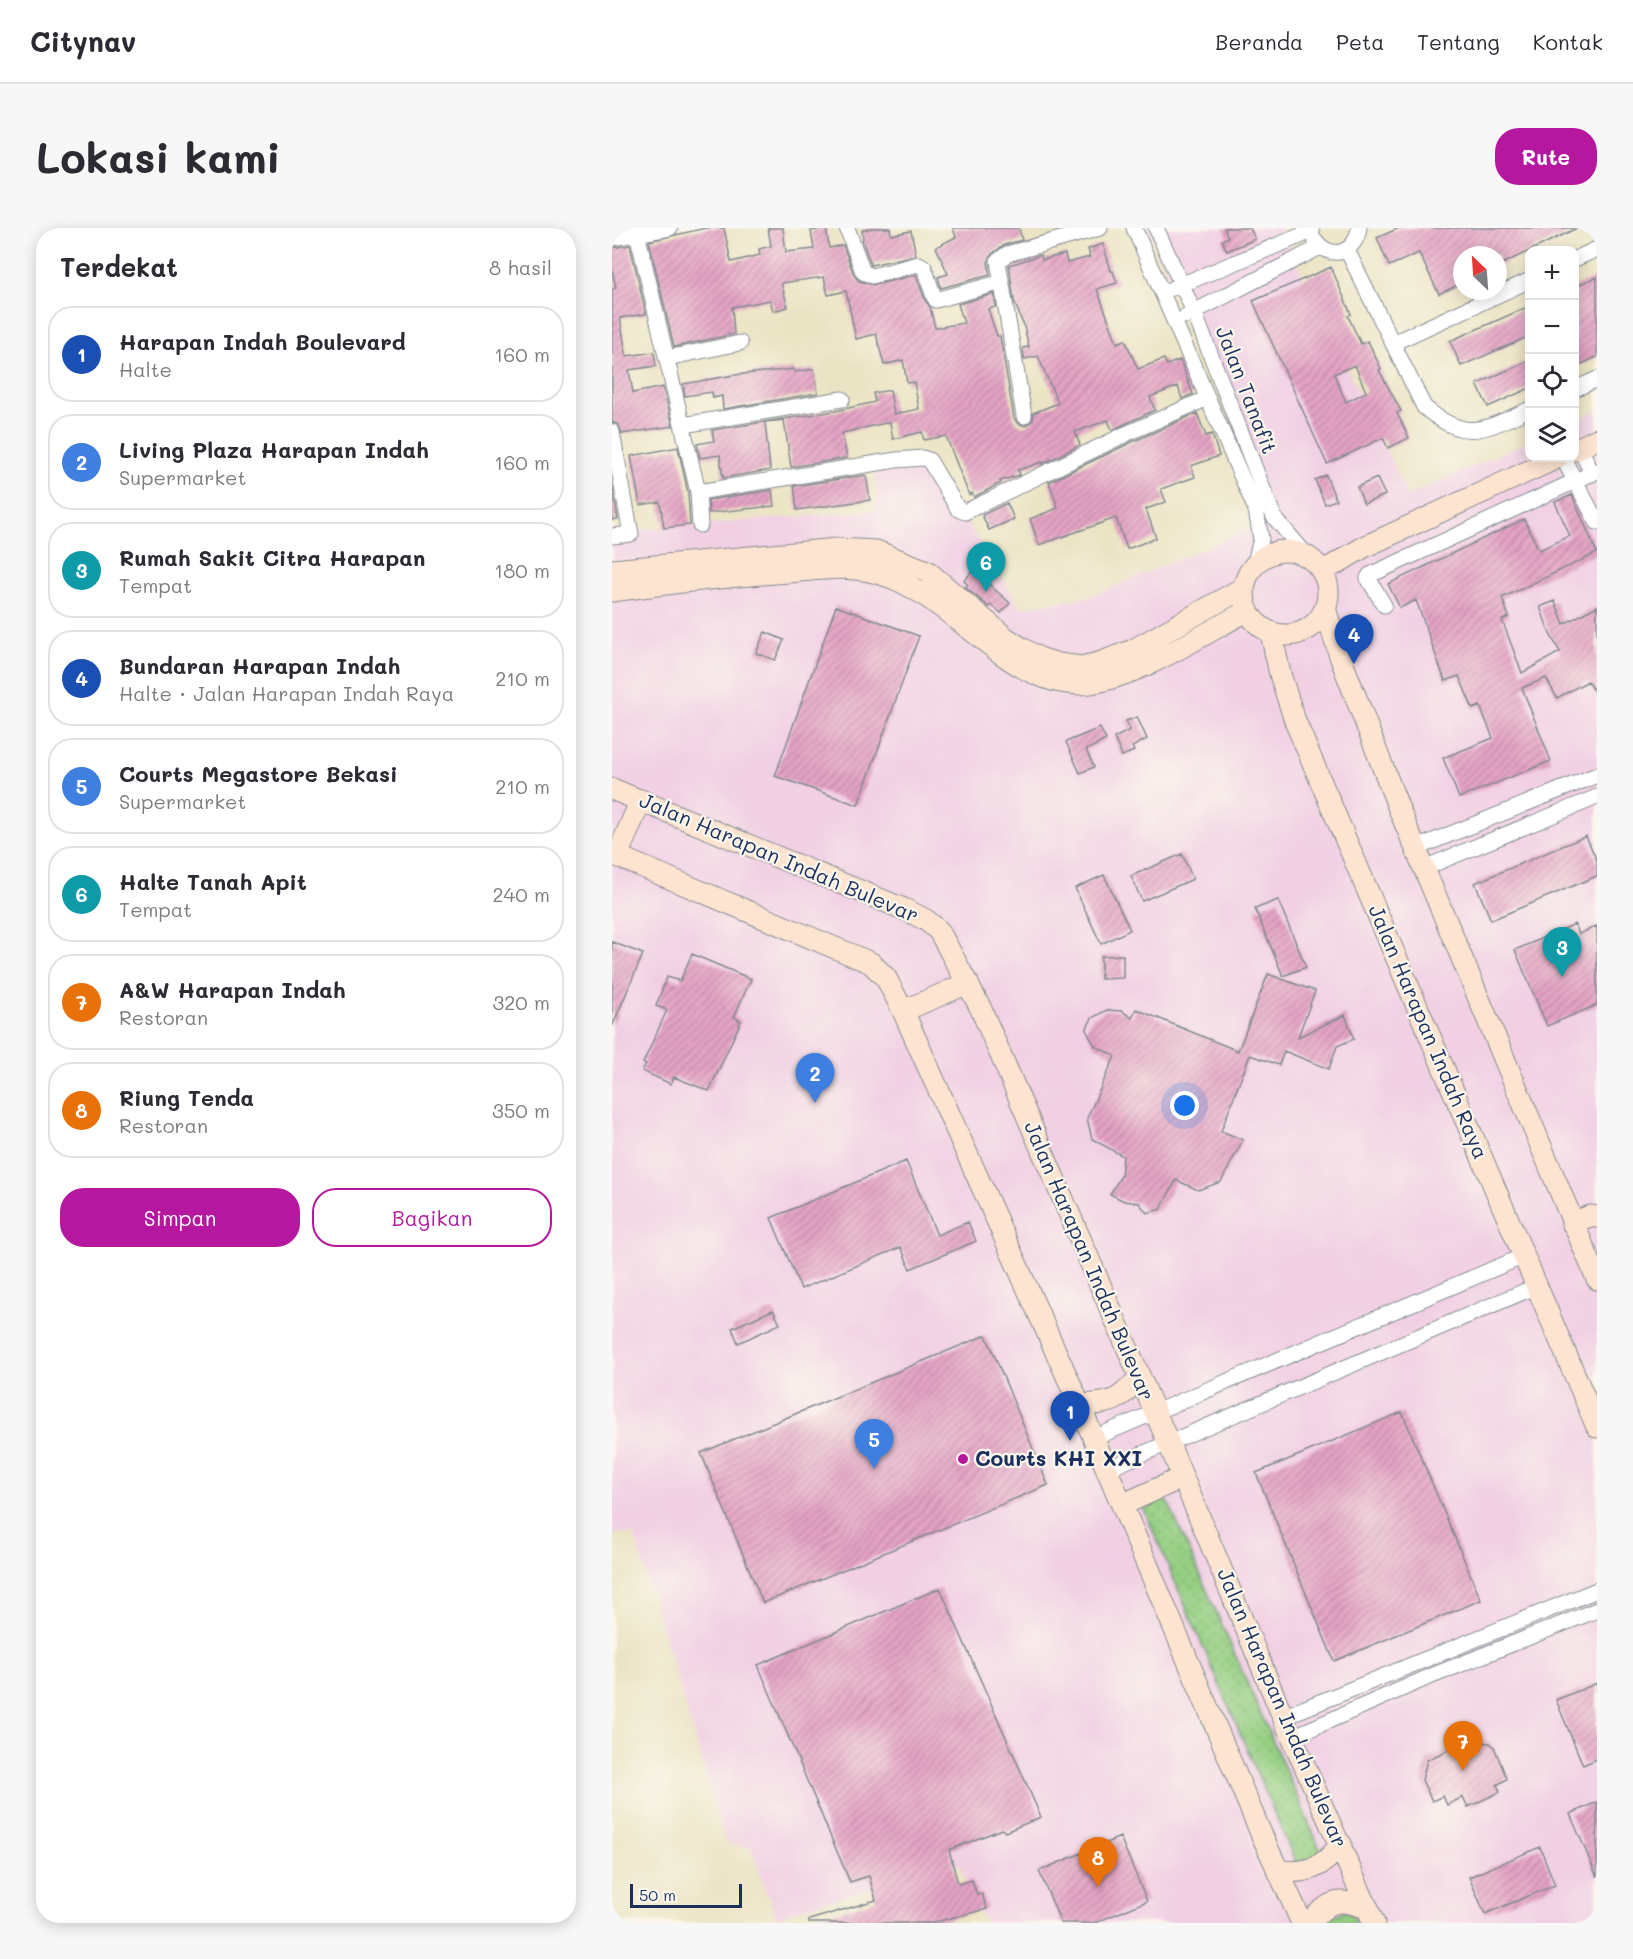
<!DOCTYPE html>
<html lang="id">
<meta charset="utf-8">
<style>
:root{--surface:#fff;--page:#f7f7f7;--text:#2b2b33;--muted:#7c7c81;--line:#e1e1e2;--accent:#b5179e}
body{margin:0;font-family:Mali,sans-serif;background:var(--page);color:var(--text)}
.controls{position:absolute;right:18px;top:18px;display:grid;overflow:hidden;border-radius:12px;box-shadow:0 3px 15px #0003}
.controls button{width:54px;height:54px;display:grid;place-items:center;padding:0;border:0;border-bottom:2px solid var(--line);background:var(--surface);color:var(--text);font:30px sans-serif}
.compass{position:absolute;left:841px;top:18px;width:54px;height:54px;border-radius:50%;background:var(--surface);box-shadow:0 3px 15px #0003;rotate:335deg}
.scale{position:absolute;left:18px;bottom:15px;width:112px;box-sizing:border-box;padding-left:6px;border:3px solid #1b2f5e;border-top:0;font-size:16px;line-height:21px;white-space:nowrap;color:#1b2f5e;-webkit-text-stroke:4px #fbf7ec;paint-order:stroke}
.you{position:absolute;left:573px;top:878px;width:21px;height:21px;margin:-15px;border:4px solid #fff;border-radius:50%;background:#1a73e8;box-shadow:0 0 0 9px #1a73e833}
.badge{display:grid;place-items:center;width:39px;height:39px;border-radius:50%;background:var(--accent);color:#fff;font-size:20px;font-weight:700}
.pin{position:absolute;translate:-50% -50px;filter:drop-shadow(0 2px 3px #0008)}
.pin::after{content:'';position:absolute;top:32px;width:21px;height:18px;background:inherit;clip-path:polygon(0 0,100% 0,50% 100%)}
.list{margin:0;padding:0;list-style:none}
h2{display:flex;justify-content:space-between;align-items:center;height:78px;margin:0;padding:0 24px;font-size:26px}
h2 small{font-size:20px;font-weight:400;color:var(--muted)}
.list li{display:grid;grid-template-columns:39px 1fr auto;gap:18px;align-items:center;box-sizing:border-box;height:96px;margin:0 12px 12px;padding:0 12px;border:2px solid var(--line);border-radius:24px}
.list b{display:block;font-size:22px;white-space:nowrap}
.list p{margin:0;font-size:20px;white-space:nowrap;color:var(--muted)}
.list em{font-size:20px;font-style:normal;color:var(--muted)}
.actions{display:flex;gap:12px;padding:18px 24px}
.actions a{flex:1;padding:14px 0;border:2px solid var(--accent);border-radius:24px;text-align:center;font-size:21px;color:var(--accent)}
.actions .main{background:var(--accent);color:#fff}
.icon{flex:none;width:33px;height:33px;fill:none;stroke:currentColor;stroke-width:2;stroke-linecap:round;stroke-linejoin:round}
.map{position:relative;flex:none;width:985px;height:1695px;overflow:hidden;border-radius:24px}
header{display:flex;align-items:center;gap:36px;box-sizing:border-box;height:84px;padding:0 30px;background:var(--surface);border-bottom:2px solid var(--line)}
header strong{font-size:28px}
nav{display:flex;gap:33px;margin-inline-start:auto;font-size:21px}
.intro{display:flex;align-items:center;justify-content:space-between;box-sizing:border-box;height:144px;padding:0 36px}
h1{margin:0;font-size:42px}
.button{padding:15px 27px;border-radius:24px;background:var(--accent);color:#fff;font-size:21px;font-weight:700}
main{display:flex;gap:36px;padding:0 36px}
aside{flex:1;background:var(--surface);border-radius:24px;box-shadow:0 3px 15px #0003}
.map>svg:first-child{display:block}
.built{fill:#f1d0e4}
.grass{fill:url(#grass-dots);stroke:#587f70;stroke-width:1.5}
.building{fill:url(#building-hatch);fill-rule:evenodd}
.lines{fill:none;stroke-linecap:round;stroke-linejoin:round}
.street-casing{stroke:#838a91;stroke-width:17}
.secondary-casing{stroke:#838a91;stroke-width:23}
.street{stroke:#fff;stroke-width:15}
.secondary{stroke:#fde4d1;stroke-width:21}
.poi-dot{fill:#b5179e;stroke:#fbf7ec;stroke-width:2}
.labels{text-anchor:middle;stroke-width:4.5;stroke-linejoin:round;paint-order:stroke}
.street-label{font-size:21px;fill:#1b2f5e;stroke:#fbf7ec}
.poi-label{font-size:21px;font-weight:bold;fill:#1b2f5e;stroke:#fbf7ec;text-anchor:start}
</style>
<header>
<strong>Citynav</strong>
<nav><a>Beranda</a><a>Peta</a><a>Tentang</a><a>Kontak</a></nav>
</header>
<div class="intro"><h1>Lokasi kami</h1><a class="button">Rute</a></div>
<main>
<aside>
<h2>Terdekat<small>8 hasil</small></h2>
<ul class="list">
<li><span class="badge" style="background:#1a4fb4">1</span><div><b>Harapan Indah Boulevard</b><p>Halte</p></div><em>160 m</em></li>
<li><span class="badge" style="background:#3f7fe0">2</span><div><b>Living Plaza Harapan Indah</b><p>Supermarket</p></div><em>160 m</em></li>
<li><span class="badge" style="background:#0f9aa8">3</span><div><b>Rumah Sakit Citra Harapan</b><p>Tempat</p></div><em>180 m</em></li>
<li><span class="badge" style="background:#1a4fb4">4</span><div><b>Bundaran Harapan Indah</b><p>Halte · Jalan Harapan Indah Raya</p></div><em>210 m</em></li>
<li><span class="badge" style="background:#3f7fe0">5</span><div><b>Courts Megastore Bekasi</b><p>Supermarket</p></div><em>210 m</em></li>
<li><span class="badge" style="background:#0f9aa8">6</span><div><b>Halte Tanah Apit</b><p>Tempat</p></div><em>240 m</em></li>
<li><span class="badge" style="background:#e8710a">7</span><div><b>A&amp;W Harapan Indah</b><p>Restoran</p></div><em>320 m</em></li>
<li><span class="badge" style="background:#e8710a">8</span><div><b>Riung Tenda</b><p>Restoran</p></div><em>350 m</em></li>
</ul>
<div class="actions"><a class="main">Simpan</a><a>Bagikan</a></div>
</aside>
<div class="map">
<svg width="985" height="1695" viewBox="0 0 985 1695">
<defs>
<pattern id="grass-dots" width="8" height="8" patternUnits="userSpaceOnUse" patternTransform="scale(1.5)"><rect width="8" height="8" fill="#95cf82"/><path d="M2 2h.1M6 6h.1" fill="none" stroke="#80b273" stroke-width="1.8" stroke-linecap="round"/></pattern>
<pattern id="building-hatch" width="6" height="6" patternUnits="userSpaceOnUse" patternTransform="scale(1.5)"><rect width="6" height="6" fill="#e5a3c4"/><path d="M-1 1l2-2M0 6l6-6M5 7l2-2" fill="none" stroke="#b985a2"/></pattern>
</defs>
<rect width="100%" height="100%" fill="#fbf7ec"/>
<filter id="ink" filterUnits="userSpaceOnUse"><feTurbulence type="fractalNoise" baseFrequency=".0167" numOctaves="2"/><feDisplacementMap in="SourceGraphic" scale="12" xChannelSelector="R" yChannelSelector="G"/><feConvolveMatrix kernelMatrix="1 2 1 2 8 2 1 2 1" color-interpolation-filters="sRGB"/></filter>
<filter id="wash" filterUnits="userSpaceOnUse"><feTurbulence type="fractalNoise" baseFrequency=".008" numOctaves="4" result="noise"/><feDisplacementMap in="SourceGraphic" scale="24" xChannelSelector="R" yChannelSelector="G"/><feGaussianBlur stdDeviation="1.35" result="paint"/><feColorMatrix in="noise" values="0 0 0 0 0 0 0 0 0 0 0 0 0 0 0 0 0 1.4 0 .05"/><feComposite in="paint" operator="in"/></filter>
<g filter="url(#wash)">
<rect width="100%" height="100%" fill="#ebe4c4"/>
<!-- built -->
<path class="built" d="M536,0H668L796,268L917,213L918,230H963V193L985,182V1695H376L369,1687L347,1636L183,1682L165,1692L139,1620L114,1615L22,1306H0V304L266,282L262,237L314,229L409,380L477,369L663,291Z"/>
<!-- grass -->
<path class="grass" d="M553,1267L709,1623L696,1632L683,1633L530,1277Z
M734,1683L742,1689L744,1695H709L708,1692Z"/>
<g id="blocks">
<!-- building -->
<path class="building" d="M94,0H112L119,34L148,27L147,21L159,18L156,0H171L174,24L202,21L199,3L214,0L217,20L231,17L242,47L247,53L262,57L304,47L313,72L318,79L323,100L352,95L346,76L382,66L384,79L376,81L385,108H388L402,190L405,195L413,198L421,192V185L446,175L426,128L412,131L411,120L417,119L411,94H410L402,72L397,37L429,27L430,32L453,26L455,35L478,29L476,21L491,16L499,43H501L505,55L485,61L505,115L513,112L526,141L552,131L555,137L568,132L581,166L570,171L566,158L538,169L543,182L500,202L496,192L463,204L468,217L430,236V234L406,242L408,247L388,253L389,255L362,269L360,265L357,267L334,208L312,212L310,204L281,211L278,194L230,205L235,230L179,239L172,192L153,194L158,242L111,250L108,227L88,230L85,216L102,213L100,202L223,183L263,174L261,165L278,162L282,186L307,181L302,154L295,155L291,132L272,137L264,106L244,111L234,63L216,67L212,49L169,55L176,79L161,83L158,72L120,79L122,106L62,119L37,13Z
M261,0H278L279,7L299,3L304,27L259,37L250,12L251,11L250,2Z
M341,0H407L410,12L392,17L380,26L376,34L378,47L329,60L326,49L336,46L324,19L344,9Z
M612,0H638L643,11L615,23L610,12L616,9Z
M787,0H965L886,38V27H850V55L827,66L807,25L777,38L765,10Z
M18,17L34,86L8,90L14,125L15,128L42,124L44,138L17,142L21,165L51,159L61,198L10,206L7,197L0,194V61L4,60L0,42V20Z
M719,39L739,86L736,88L749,116L756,113L769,141L767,142L789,183L785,185L797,210L776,220L771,210L715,236L641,73ZM743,137L754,164L734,174L722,146Z
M985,49V129L963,139V58Z
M918,78V108L849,138L838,113Z
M918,132V160L876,179L865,156Z
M182,141V144L202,141L206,165L111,181L110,168L101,170L100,164L73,168L71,156L122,147Z
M585,185L594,208L600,206L607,228L579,238L583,249L549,261L554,274L534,281L544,310L515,321L504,290L427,317L418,291L446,280L437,254L520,214Z
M66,219L76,265L78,297L52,300L48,274L28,277L19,228Z
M254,247L258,272L185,282L182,258Z
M714,247L724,272L713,276L703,252Z
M765,250L773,267L752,276L745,259Z
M0,257L6,291L0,292Z
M160,262L162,278L97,285L96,272Z
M960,267L985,325L890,370L897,389L890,392L910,445L948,424L938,406L928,379L943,373L952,396L985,378V468L976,453L945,470L934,450L910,460L939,533L847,570L831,530L881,510L868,478L861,481L847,448L833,453L804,372L788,380L776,356L912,291L927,322L958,308L943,274Z
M395,275L402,291L377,302L370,287Z
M361,342L398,375L389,385L379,377L377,379L353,359L356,357L352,353Z
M224,378L307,408L246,577L163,548Z
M153,404L172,412L163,432L144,425Z
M525,489L535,511L520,519L522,523L510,528L502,510L518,502L514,493Z
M488,500L494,512L474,522L482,539L468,545L454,514Z
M974,608L985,633V648L879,692L863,655Z
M570,626L581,651L530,673L519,648Z
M492,647L518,702L489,716L463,660Z
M666,672L694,739L671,748L643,681Z
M963,696L967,706L985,698V777L935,798L903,722Z
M0,714L31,726L0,799Z
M80,726L139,751L122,789L129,793L97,863L62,849L59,856L30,843L34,836L31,835L55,782L44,778L55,749L68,753Z
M511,727V750L489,751V728Z
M656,746L703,763L686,809L733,787L742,811L725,818L717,841L672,823L667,837L638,827L609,903L631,912L609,954L586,962L564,952L549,981L535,985L527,975L512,973L498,966L509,948L511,928L480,911L475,890L503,828L483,818L474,802L480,790L495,782L510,783L520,790L524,781L626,823Z
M294,933L325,1007L356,994L364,1013L298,1041L289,1019L189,1061L159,990Z
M161,1082L168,1096L126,1115L120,1100Z
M374,1107L436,1257L151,1375L89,1225Z
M790,1184L869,1372L722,1433L644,1245Z
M328,1360L429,1589L393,1604L390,1601L337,1622L346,1656L360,1652L365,1667L370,1666L375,1681L319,1695H197V1692L264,1672L257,1648L238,1654L146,1437Z
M985,1455V1531L971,1537L944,1472Z
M863,1509L866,1514L878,1515L882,1519L895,1551L885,1557L888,1564L856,1579L851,1569L835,1577L831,1568L820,1573L810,1552L815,1532Z
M985,1574V1649L958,1586Z
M508,1609L535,1673L483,1695H449L427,1643Z
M928,1619L943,1657L873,1686L857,1649Z"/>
</g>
</g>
<g filter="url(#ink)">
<use href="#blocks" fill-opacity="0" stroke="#838a91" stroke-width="1.5"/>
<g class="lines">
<!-- street casing -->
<g class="street-casing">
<path id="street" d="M24,0L86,264L88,297
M235,0L251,44L260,48L307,36L312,39L322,69L324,72L390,54
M522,0L644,282L649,311L642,338
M544,0L582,84L662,289L697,330
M0,10L58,0
M703,12C719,33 743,26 747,0
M735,22L812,179C855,215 871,202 918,181
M963,31L985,21
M561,60L700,3
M574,88L708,19
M781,115L918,52
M55,130L128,115
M963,161L985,151
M412,188L386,33L395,26L488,0
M71,197L230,171
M0,204L19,306L0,308
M968,219L980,246
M951,230L985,294
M86,264L284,232L311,230L317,232L346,281L353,284L516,205L596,170
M772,377L756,350L758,347L985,243
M804,620L985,547
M812,640L985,569
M482,1210L912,1028
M495,1241L925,1058
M671,1489L985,1362
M680,1509L817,1449L985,1382"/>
</g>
<!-- secondary casing -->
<g class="secondary-casing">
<path id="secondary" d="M963,222L985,211
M632 365a42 42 0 1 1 84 0a42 42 0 1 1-84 0Z
M0,342L225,321L264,323L315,343L394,410L411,421L427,430L447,436L469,439L487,435L521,422L631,360
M710,344L752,319L945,230
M0,363C59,355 117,348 176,344C203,342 231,337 257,343C296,351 324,375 355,399C377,416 399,436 426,447C442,454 462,458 479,455C530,447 589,407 635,383
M713,380L729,431L787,581L985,1051
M659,405L668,446L683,493L985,1199
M0,561L294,682L314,692L327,703L368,779L556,1214L671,1489L762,1695
M0,626L259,735L274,750L291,783L465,1171L648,1603L690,1695
M5,628L29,572
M291,783L356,755
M960,995L978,988L985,989
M468,1177C501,1175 504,1175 527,1150
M510,1277L571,1249
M665,1642C694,1647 711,1640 729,1616
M700,1695C703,1687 706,1685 713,1680C727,1669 740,1676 756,1680"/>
</g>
<!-- street -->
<use href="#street" class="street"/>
<!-- secondary -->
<use href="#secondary" class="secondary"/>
</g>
</g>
<!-- markers -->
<circle class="poi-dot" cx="351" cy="1231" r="6"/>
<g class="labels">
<!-- street labels -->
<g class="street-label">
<text transform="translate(634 162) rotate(69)" y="7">Jalan Tanafit</text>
<text transform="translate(167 630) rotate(23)" y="7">Jalan Harapan Indah Bulevar</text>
<text transform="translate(816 804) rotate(67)" y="7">Jalan Harapan Indah Raya</text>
<text transform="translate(477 1033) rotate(67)" y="7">Jalan Harapan Indah Bulevar</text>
<text transform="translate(670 1480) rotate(67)" y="7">Jalan Harapan Indah Bulevar</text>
</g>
<!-- poi labels -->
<g class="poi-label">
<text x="363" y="1238">Courts KHI XXI</text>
</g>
</g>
</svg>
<div class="controls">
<button>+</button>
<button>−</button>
<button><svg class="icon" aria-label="locate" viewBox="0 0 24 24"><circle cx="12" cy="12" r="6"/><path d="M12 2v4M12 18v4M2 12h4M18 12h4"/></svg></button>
<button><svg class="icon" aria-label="layers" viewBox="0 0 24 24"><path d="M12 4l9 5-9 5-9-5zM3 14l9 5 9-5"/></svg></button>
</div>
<svg class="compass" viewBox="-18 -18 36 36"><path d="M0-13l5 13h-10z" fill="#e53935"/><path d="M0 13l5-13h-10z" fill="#7c7c81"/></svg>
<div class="scale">50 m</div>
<div class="you"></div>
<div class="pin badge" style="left:458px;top:1213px;background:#1a4fb4">1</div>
<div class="pin badge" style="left:203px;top:875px;background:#3f7fe0">2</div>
<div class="pin badge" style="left:950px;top:749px;background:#0f9aa8">3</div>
<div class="pin badge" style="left:742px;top:436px;background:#1a4fb4">4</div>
<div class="pin badge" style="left:262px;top:1241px;background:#3f7fe0">5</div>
<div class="pin badge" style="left:374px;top:364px;background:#0f9aa8">6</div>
<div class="pin badge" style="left:851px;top:1543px;background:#e8710a">7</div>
<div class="pin badge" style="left:486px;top:1659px;background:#e8710a">8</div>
</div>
</main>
